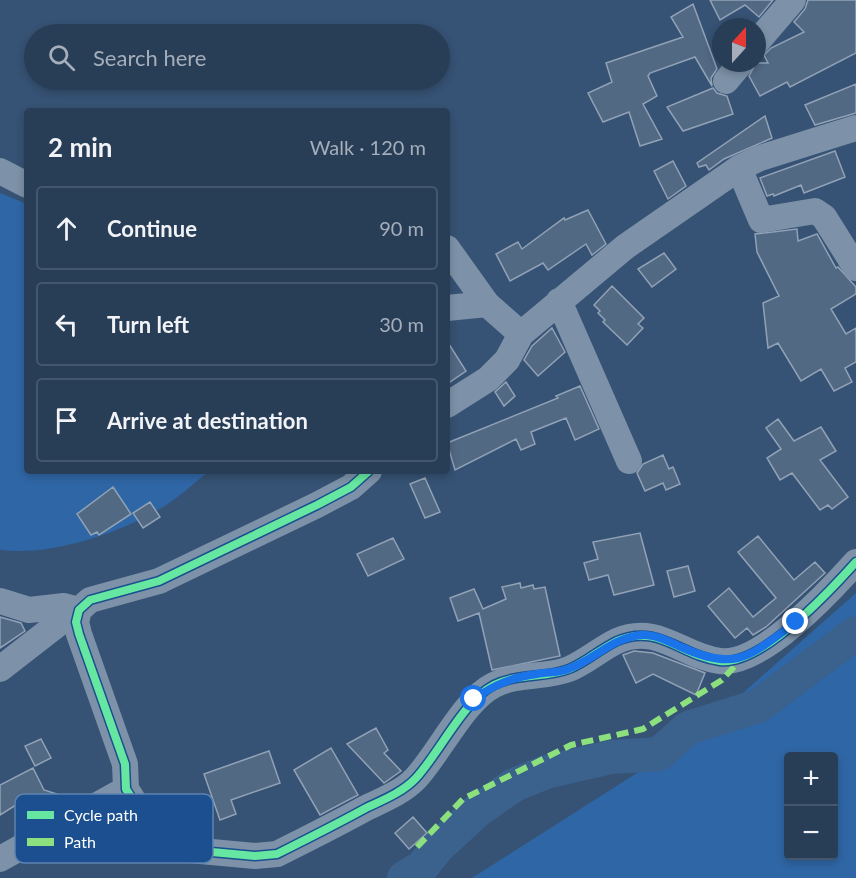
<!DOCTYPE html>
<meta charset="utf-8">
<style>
:root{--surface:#283e57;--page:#344961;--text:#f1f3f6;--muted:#a5aeba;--line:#44576d}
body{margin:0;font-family:Lato,sans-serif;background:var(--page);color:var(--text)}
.controls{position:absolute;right:18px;bottom:18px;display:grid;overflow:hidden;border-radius:6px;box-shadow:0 3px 9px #0003}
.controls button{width:54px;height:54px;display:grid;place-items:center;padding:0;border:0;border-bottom:2px solid var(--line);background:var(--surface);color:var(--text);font:30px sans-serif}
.compass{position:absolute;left:712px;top:18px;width:54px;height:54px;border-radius:50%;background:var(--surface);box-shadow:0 3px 9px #0003;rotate:21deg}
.stop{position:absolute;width:18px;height:18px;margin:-14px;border:4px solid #1a73e8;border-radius:50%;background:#fff}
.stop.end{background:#1a73e8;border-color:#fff;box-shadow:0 2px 6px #0008}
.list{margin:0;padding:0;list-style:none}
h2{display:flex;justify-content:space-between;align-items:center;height:78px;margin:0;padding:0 24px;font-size:26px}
h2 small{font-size:20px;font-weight:400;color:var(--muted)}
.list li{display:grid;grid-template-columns:39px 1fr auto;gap:18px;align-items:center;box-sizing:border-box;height:84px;margin:0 12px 12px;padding:0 12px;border:2px solid var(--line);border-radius:6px}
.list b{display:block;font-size:22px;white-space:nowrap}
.list em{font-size:20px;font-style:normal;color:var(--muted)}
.icon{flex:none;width:33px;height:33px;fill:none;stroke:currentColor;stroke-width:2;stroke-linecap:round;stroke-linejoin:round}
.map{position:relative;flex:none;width:856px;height:878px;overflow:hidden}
.search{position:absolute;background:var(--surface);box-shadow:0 3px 9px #0003;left:24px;top:24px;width:426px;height:66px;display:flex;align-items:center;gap:15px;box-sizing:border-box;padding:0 21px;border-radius:33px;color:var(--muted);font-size:22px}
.panel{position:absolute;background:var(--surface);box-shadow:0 3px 9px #0003;left:24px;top:108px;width:426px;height:366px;border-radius:6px}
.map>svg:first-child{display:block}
.green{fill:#2f66a5;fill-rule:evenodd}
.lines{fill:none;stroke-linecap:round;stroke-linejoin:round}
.river{stroke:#3b618d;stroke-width:34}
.building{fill:#526984;stroke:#92a2b6;stroke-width:1.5}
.minor{stroke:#7d92a8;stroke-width:26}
.quiet{stroke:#8de07e;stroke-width:6;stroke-dasharray:12 6;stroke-linecap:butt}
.cycleway-casing{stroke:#1b4f8f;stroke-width:11}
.cycleway{stroke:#66e7a1;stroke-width:8}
.route{stroke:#1a73e8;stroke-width:8}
.key{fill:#1b4f8f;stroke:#5f84b1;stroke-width:1.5}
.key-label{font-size:16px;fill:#fff}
</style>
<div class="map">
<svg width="856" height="878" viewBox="0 0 856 878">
<rect width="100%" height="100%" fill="#365274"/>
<!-- green -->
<path class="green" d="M0,193L27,204V471H209C193,484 176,500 158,510C115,535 50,556 0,550Z
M856,593V878H472L692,738ZM788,756H834V856H788Z"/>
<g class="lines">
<!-- river -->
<path class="river" d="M404,878L422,867L438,847L477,811L514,785L546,772L611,757L659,754L688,728L758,706L856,633"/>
</g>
<!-- building -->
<path class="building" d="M710,0H773L759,17L745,5L720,20Z
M808,0H856V53L790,87L787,82L760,96L749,76L756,63H768L764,55L771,48L804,32L794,22L805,9Z
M693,4L717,69L711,78L712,86L695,57L650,73L648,76L657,96L643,104L662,139L640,146L629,112L603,122L588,93L612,82L606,63L683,37L671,17Z
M856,84V113L815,125L805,105Z
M713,88L717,93L727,96L733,114L683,131L667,107Z
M765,116L772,138L724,159L709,170L706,165L699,167L697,163Z
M835,151L845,177L804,193L801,185L774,196L773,194L767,196L760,178Z
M673,161L686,186L668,199L654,171Z
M588,210L606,244L592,255L586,244L548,270L543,263L510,281L496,254L518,242L522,249L564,218L565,220Z
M797,229L798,241L817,234L836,268L838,267L856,287V294L831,309L846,334L856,328V362L845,368L852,382L834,391L821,369L801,381L778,343L768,348L763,303L779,296L757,252L755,234Z
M664,253L676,269L652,287L638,269Z
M612,286L644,318L638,324L643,328L627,345L603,322L605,320L598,313L600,311L594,305Z
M552,328L565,352L538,376L524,360L532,346Z
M447,341L466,371L447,384Z
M506,382L515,396L504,406L495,392Z
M580,386L599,429L575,440L566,418L531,432L535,444L521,450L516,439L455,470L447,443L558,398L556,396Z
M778,419L794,441L821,427L836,451L820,460L848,497L832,509L828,505L820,510L792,473L780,480L767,458L781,449L766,428Z
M663,455L669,469L673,467L680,484L666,490L663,483L645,491L637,473L643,464Z
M425,478L440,512L425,518L410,484Z
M113,487L131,514L99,535L97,532L91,535L77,514Z
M150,502L160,517L143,528L133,513Z
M640,533L654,585L614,595L608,575L589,580L584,563L598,559L593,542Z
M758,536L794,580L815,562L825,573L766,627L753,635L747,628L735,638L708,606L729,588L753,617L776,598L738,552Z
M393,538L404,559L368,576L357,554Z
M688,566L695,591L674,597L667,571Z
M520,583L521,588L533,585L534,589L545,587L560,656L492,670L479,613L458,621L450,598L474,589L483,609L506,599L502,587Z
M0,617L21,623L25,631L0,648Z
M634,651L653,653L705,673L696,695L653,674L636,683L623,655Z
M376,728L388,750L384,753L401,771L384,783L347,744Z
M41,739L51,758L35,766L25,746Z
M331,748L358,795L320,815L294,770Z
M269,751L280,783L231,800L236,814L220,820L204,774Z
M33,768L44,790L63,796L58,810L54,812L35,805L34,809L19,803L0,815V785Z
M413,817L427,833L409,849L395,833Z"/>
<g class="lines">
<!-- minor -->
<path class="minor" d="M757,42L793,0
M726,81L741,63
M739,168L761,220L815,211L824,217L856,268
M0,171L27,185
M447,248L487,304
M559,301L629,461
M447,308L487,304L521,334
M447,405L488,379L507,360L521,334L625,247L739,168L760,158L856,128
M369,471L351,487L317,505L159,581L90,600L79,610L76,622L79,634L125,764L126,789L153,832L164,844L179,849L255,856L277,854C307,839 337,824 366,808C383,800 403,792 416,778C440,752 464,700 494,685C518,673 546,678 569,669C586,662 600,649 617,641C658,623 681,656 720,661C761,666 830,591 856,562
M0,601L29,610L64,606L79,610
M0,669L63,620L79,610
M0,859L126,789"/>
<!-- quiet -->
<path class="quiet" d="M417,847L463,799L571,745L643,729L722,680L743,657"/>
<!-- cycleway casing -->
<g class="cycleway-casing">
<path id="cycleway" d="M369,471L351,487L317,505L159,581L90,600L79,610L76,622L79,634L125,764L126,789L153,832L164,844L179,849L255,856L277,854C307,839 337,824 366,808C383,800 403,792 416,778C440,752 464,700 494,685C518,673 546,678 569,669C586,662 600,649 617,641C658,623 681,656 720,661C761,666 830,591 856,562"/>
</g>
<!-- cycleway -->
<use href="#cycleway" class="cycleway"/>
</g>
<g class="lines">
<!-- route -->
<path class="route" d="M474,699C494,685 512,677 537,674C546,672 559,673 568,669C594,660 613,637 642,635C655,634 670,642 681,647C737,673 751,655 796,622"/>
</g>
<!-- legend -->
<rect x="15" y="794" width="198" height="69" rx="9" class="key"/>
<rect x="27" y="811" width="27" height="8" fill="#66e7a1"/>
<rect x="27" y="838" width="27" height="8" fill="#8de07e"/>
<g class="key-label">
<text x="64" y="821">Cycle path</text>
<text x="64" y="848">Path</text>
</g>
</svg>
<div class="controls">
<button>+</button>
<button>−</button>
</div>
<svg class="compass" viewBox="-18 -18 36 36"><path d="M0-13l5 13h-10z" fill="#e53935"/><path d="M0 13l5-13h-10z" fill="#a5aeba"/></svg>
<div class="stop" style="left:474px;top:699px"></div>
<div class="stop end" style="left:796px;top:622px"></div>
<div class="search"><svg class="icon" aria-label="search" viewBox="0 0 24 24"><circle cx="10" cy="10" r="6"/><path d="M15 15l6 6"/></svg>Search here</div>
<section class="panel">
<h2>2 min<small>Walk · 120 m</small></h2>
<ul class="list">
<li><svg class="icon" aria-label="ahead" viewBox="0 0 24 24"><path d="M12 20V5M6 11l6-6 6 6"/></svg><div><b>Continue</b></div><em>90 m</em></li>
<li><svg class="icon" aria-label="left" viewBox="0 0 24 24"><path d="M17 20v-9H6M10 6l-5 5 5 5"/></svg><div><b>Turn left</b></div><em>30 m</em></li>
<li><svg class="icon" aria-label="arrive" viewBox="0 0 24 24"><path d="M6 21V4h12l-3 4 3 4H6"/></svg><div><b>Arrive at destination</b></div></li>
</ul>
</section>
</div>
